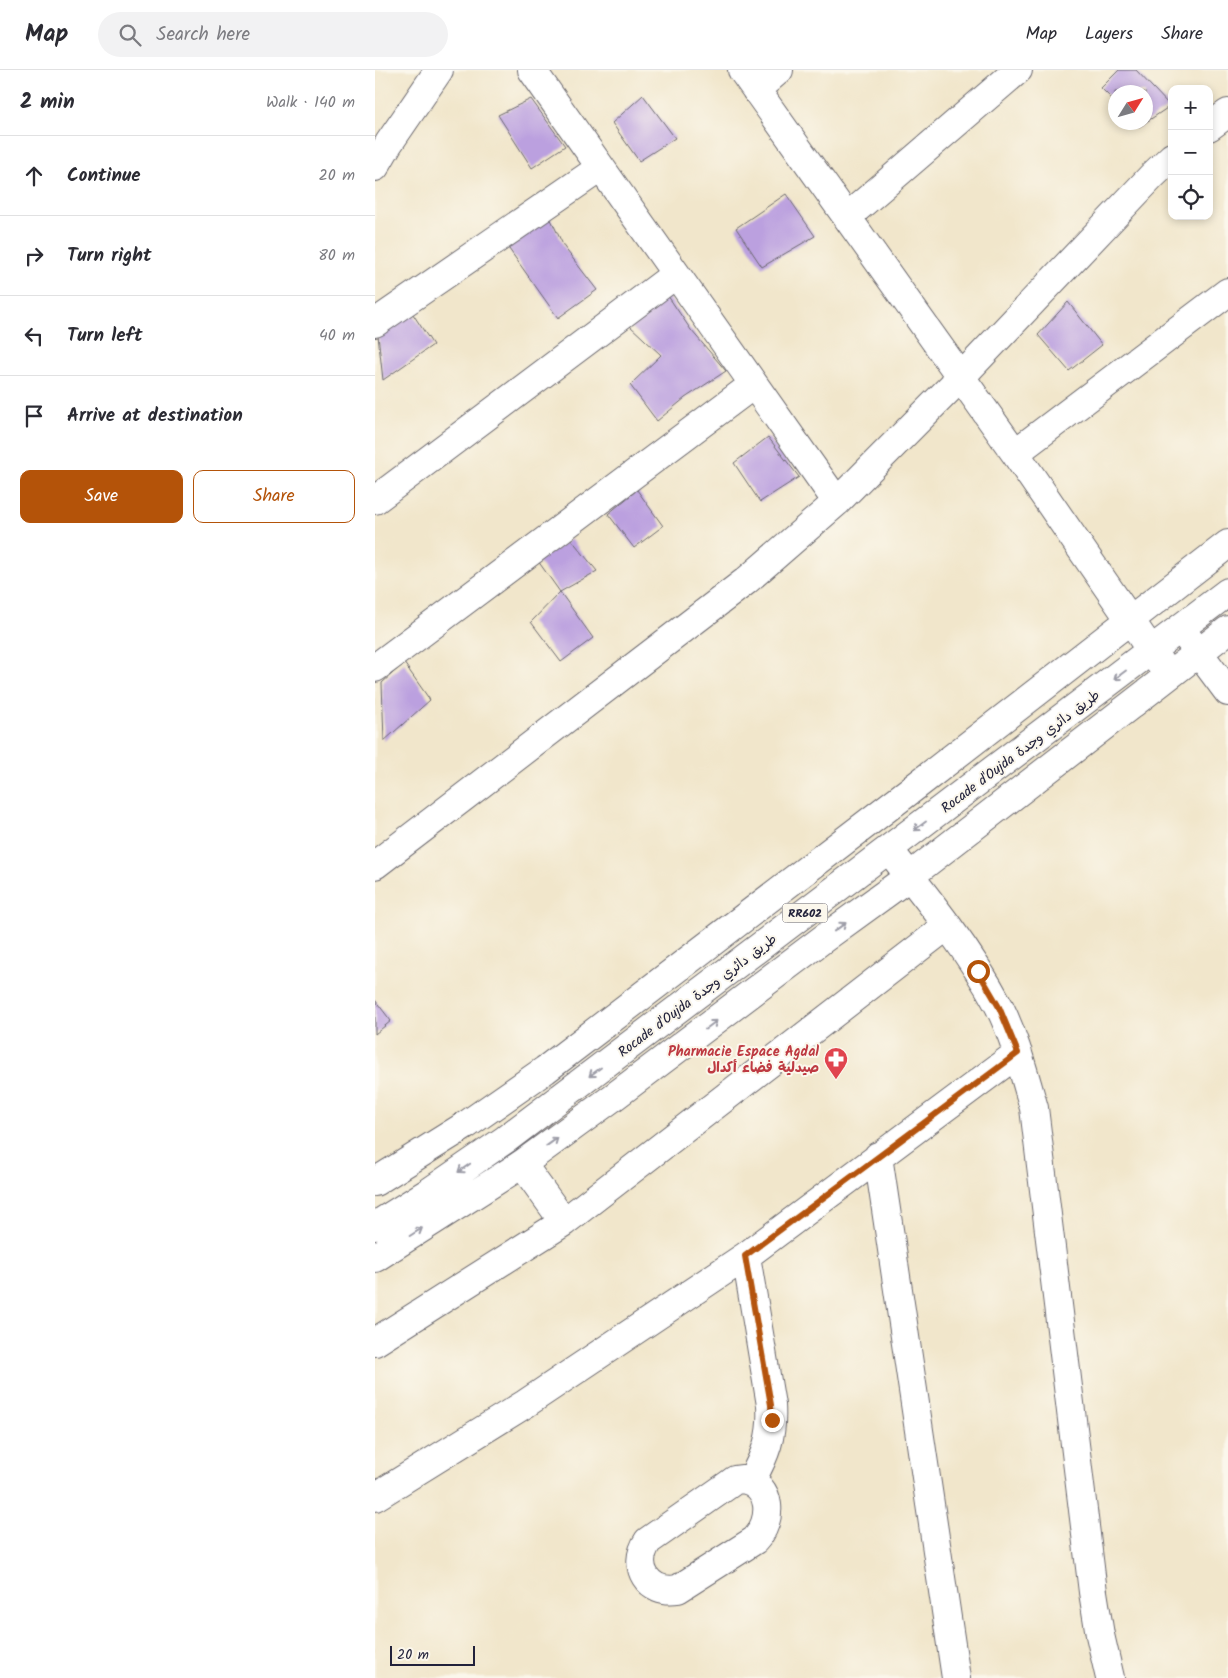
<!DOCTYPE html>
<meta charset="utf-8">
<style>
:root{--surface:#fff;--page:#f2f2f3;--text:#2b2b33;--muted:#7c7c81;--line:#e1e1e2;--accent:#b45309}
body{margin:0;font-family:Kalam,"Playpen Sans Arabic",sans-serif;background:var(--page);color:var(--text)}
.controls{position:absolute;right:15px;top:15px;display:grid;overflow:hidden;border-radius:10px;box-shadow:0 2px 8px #0003}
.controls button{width:45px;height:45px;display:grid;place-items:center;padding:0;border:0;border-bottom:1px solid var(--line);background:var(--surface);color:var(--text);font:25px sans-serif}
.compass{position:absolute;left:733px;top:15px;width:45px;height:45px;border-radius:50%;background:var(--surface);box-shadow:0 2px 8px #0003;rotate:53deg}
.scale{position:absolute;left:15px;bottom:12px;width:85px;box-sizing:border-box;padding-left:5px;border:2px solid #22223b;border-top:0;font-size:14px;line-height:18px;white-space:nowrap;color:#22223b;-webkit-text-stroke:4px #fbf7ec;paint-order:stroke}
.stop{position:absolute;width:15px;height:15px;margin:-11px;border:4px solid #b45309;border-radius:50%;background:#fff}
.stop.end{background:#b45309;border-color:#fff;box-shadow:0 1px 5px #0008}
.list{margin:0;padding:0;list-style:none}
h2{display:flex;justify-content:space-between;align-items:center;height:65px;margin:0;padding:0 20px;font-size:21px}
h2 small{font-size:16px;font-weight:400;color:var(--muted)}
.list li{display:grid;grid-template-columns:32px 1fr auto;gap:15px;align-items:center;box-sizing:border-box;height:80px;padding:0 20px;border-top:1px solid var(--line)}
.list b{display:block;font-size:19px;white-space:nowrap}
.list em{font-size:16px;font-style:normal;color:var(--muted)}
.actions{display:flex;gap:10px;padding:15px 20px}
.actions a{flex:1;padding:11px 0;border:1px solid var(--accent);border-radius:10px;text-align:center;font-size:18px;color:var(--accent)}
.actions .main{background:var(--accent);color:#fff}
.icon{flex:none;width:28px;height:28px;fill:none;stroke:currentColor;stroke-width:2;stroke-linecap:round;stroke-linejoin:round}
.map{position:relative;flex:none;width:853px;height:1608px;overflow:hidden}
header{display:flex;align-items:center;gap:30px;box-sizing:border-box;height:70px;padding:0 25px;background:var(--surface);border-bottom:1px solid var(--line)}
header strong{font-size:24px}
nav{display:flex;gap:28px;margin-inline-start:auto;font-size:18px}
.search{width:350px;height:45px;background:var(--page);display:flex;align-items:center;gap:12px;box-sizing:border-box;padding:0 18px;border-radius:28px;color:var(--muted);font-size:19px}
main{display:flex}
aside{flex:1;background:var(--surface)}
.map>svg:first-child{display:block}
.building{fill:#bba0df}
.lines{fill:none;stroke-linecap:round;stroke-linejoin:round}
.minor-casing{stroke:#6a676d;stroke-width:30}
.highway-casing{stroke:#6a676d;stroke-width:30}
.minor{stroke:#fff;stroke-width:28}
.highway{stroke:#fff;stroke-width:28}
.oneway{stroke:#9c9ca7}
.route{stroke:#b45309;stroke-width:6}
.labels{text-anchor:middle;stroke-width:4;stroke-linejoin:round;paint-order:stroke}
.shield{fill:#fbf7ec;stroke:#636270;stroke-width:1}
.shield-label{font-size:12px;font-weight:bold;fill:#22223b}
.street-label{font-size:14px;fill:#22223b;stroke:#fbf7ec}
.health-label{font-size:14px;font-weight:bold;fill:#be3a42;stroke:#fbf7ec;text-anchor:end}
</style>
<header>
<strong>Map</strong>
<div class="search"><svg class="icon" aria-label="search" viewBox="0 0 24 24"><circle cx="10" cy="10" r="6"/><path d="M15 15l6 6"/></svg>Search here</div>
<nav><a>Map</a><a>Layers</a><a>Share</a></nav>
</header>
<main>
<aside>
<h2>2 min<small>Walk · 140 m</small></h2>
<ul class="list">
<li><svg class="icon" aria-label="ahead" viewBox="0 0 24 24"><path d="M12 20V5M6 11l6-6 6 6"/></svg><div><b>Continue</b></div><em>20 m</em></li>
<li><svg class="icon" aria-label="right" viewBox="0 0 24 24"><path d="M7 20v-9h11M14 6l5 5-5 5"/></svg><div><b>Turn right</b></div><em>80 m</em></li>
<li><svg class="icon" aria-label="left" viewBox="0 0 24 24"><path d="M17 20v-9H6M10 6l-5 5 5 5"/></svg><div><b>Turn left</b></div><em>40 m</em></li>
<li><svg class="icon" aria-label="arrive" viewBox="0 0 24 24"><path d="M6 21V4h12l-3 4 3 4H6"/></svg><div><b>Arrive at destination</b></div></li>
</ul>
<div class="actions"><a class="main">Save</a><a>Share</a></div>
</aside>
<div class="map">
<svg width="853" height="1608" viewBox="0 0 853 1608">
<rect width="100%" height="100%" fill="#fbf7ec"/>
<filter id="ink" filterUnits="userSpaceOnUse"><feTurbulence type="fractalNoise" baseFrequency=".02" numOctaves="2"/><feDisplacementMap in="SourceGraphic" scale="10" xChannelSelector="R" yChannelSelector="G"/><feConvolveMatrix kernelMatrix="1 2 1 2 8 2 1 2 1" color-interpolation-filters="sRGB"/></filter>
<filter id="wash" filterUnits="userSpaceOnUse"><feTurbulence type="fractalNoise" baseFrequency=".0096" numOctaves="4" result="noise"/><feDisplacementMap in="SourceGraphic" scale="20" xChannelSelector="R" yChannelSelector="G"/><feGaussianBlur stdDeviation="1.12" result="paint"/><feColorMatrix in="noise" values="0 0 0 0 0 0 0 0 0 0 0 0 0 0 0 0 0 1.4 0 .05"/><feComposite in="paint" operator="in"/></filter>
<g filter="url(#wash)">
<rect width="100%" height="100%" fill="#f1e6cb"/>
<g id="blocks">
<!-- building -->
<path class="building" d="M744,0H761L795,36L764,57L760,52H770V22H740V32L726,18Z
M268,25L300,68L264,91L237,53Z
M156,29L190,76L157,98L123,45Z
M411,124L440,166L387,197L361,158Z
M173,143L189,177L222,220L183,248L129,172Z
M293,226L316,260L351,301L310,328L282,351L255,315L286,285L254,255Z
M693,232L727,275L694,301L663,265Z
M36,241L58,275L8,310L3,265Z
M393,367L424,407L385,432L359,393Z
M262,420L288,456L259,478L233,444Z
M196,469L222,501L185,522L163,491Z
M185,522L218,568L186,592L156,552Z
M29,593L55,630L9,671L7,613Z
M0,930L16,951L0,964Z"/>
</g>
</g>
<g filter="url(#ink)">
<use href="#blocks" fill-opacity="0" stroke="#6a676d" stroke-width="1"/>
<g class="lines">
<!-- minor casing -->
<g class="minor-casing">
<path id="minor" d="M157,0L462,432
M367,0L640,383L793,605
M381,20L404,0
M834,57L853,43
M0,97L14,73L64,0
M472,147L643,0
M0,253L225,98
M640,383L853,222
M0,430L301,204
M806,559L853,622
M0,598L378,315
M514,780C553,829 594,880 624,936C640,968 649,1004 659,1038L718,1522L725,1565L735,1608
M0,795L371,511L462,432L586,307L777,106L797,87
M503,1086L581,1608
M147,1094L189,1152
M0,1112L91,1055L170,1000L541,716L853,474
M371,1186L396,1335C398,1366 391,1384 376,1411
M0,1272L189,1152L572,856
M368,1409C398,1415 398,1451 380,1470L303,1519C273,1524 256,1497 273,1471L353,1415L360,1410Z
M0,1427L150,1334L371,1186L643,983"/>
</g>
<!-- highway casing -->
<g class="highway-casing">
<path id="highway" d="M0,1156L54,1122L131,1069L853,522
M0,1188L147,1094L240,1026L448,869L535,806L853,560"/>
</g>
<!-- minor -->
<use href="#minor" class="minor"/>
<!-- highway -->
<use href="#highway" class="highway"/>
</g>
<!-- one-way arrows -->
<defs><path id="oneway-shaft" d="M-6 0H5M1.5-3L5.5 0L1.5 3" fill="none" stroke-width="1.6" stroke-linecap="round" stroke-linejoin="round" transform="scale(1.25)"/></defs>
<g class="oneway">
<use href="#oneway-shaft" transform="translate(745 605) rotate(143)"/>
<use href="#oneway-shaft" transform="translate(545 756) rotate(143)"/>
<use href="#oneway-shaft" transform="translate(465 857) rotate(-36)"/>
<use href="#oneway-shaft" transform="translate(336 955) rotate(-37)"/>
<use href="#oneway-shaft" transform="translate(220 1002) rotate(143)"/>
<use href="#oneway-shaft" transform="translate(177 1072) rotate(-36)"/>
<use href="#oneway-shaft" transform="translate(89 1098) rotate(145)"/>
<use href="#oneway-shaft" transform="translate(41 1162) rotate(-32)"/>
</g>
</g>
<g class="lines" filter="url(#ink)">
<!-- route -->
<path class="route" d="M397,1350L396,1335L370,1186L643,983L624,937L603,901"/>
</g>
<!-- icons -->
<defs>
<g id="pharmacy-pin" transform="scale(1.25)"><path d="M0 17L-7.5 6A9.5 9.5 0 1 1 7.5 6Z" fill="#e0444e" stroke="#fbf7ec"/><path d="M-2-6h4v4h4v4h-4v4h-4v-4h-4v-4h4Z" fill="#fff"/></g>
</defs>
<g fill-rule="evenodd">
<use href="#pharmacy-pin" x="461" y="989"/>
</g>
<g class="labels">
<!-- shield labels -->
<rect class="shield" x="407.5" y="833.5" width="45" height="19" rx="4"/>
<g class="shield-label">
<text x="430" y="847">RR602</text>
</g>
<!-- street labels -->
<g class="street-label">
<text transform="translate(645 681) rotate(-37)" y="5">Rocade d'Oujda طريق دائري وجدة</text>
<text transform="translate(322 925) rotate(-37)" y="5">Rocade d'Oujda طريق دائري وجدة</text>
</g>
<!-- health labels -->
<g class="health-label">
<text x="444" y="986">Pharmacie Espace Agdal<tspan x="444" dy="16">صيدلية فضاء أكدال</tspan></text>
</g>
</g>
</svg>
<div class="controls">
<button>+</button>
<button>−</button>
<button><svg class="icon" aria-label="locate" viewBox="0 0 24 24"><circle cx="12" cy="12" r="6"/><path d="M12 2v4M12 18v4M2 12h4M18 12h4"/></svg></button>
</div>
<svg class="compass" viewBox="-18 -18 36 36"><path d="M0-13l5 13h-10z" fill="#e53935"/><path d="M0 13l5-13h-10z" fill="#7c7c81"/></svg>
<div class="scale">20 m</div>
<div class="stop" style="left:603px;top:901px"></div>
<div class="stop end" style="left:397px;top:1350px"></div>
</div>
</main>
